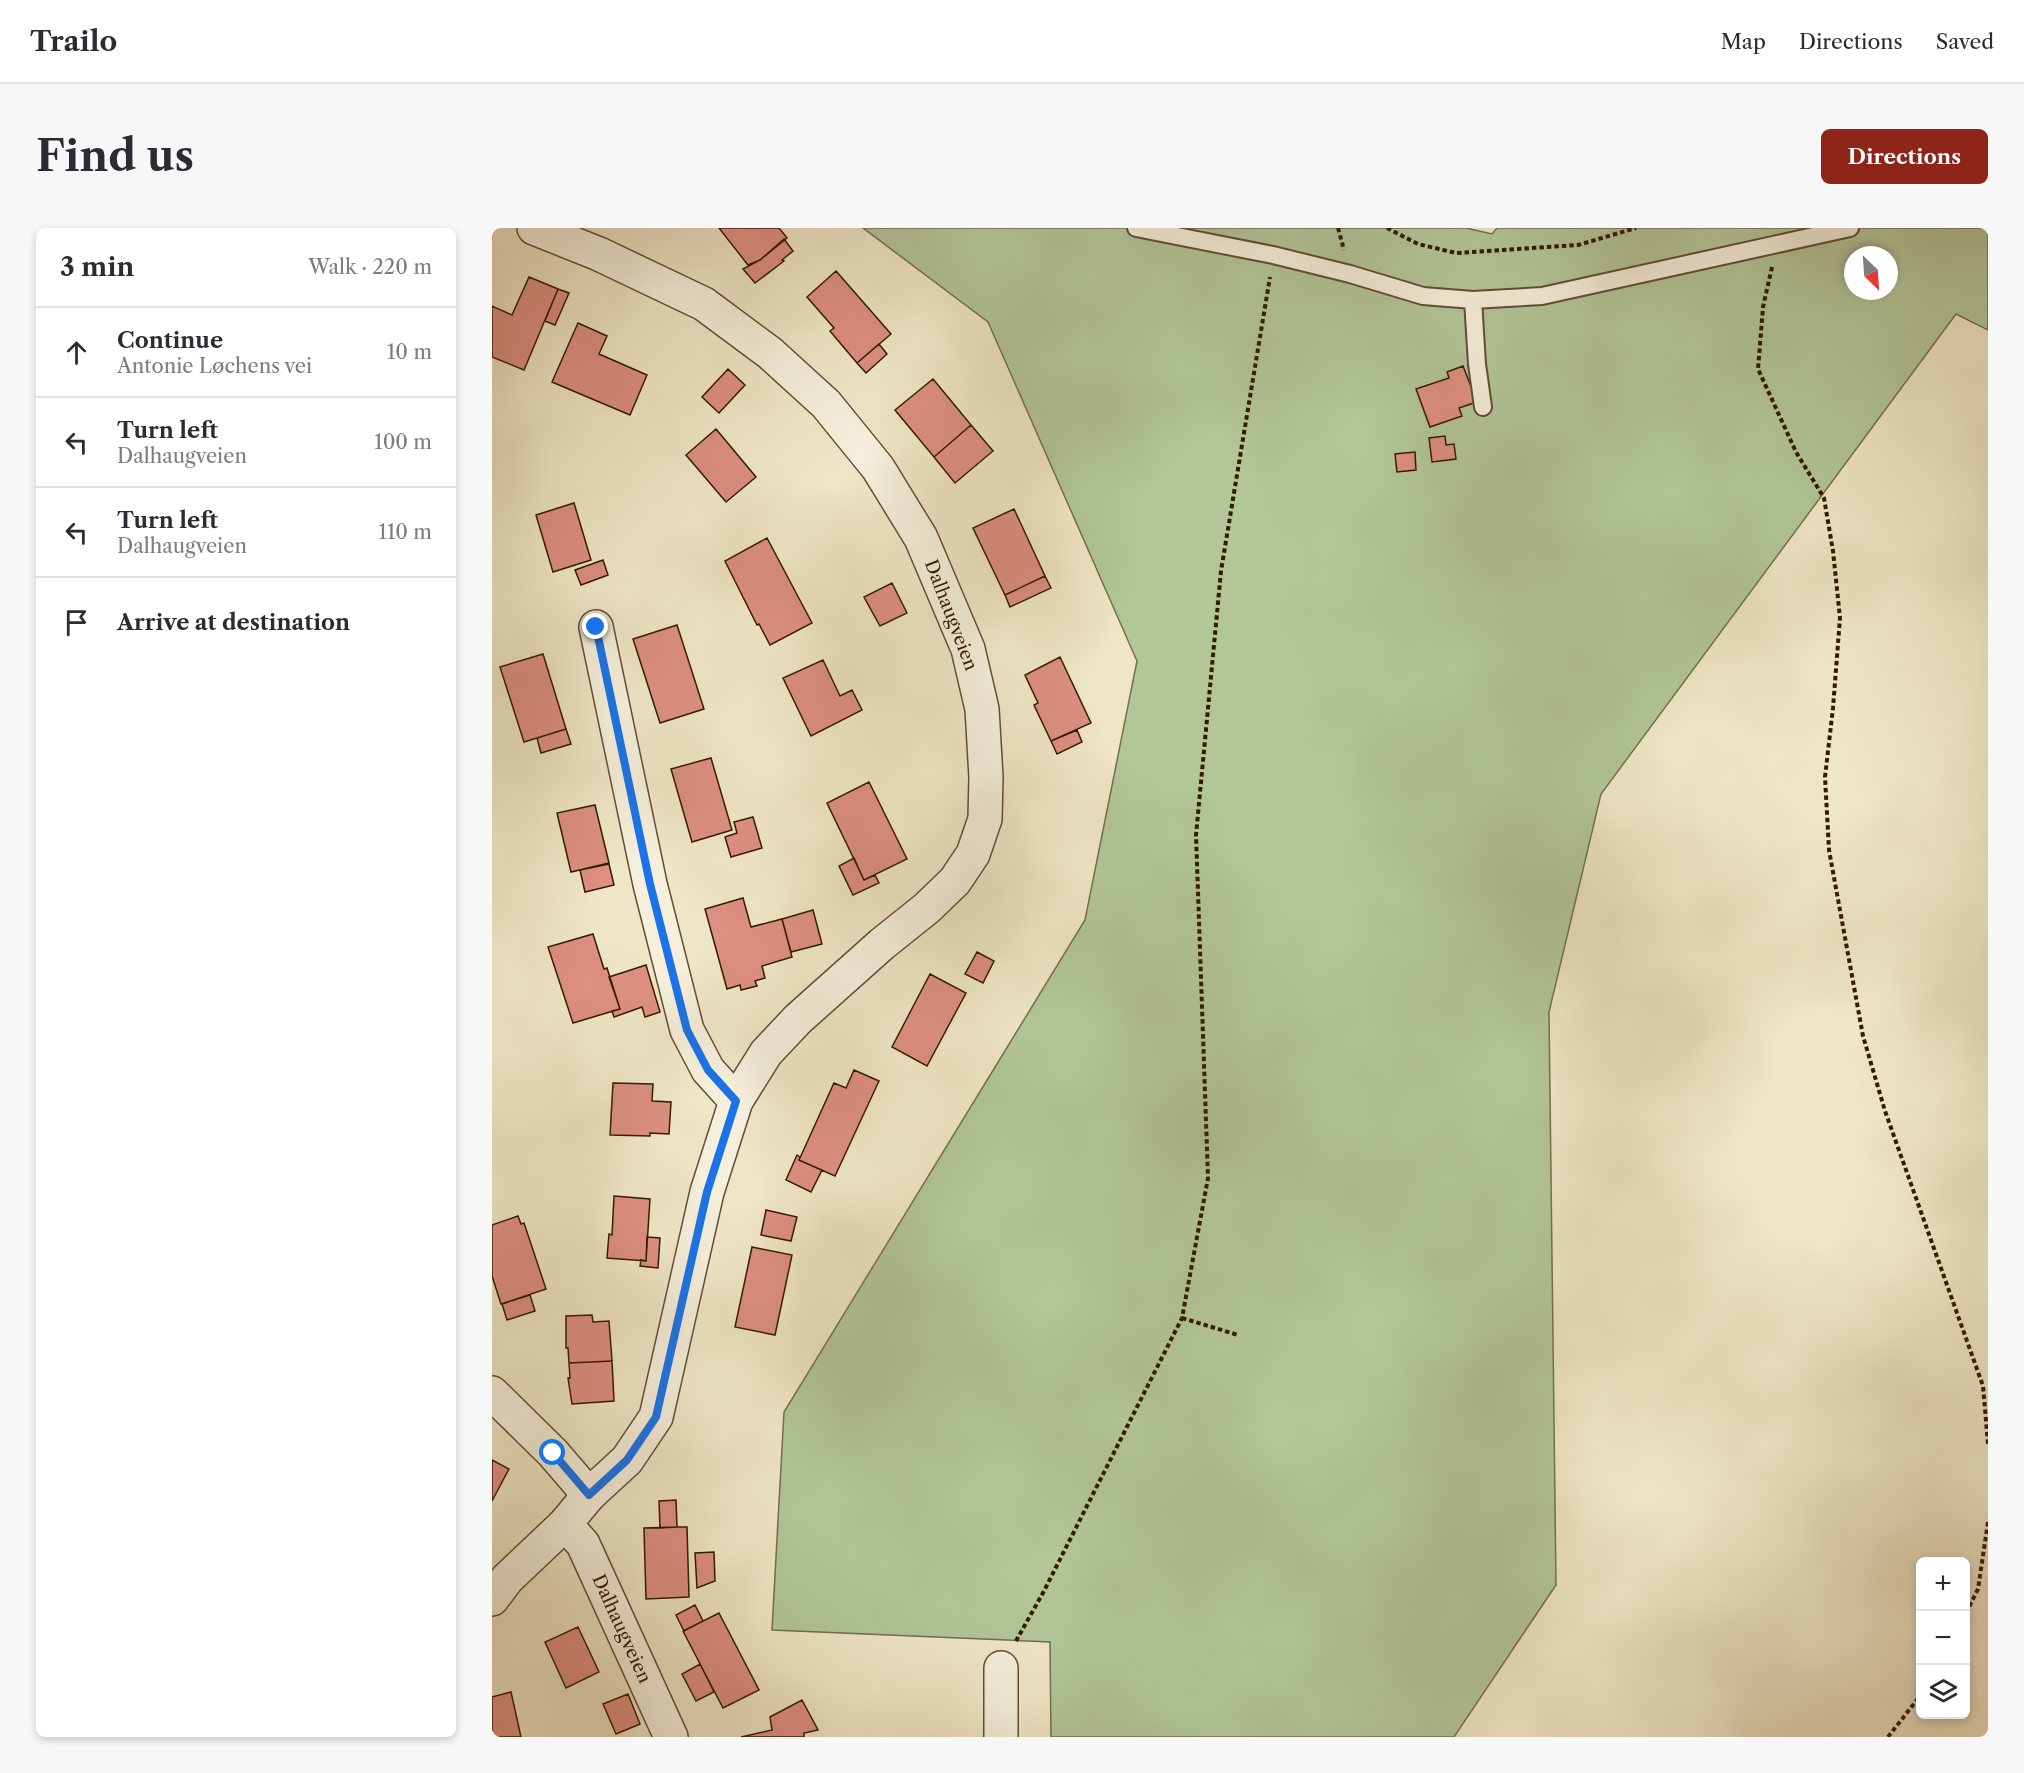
<!DOCTYPE html>
<meta charset="utf-8">
<style>
:root{--surface:#fff;--page:#f7f7f7;--text:#2b2b33;--muted:#7c7c81;--line:#e1e1e2;--accent:#8f2418}
body{margin:0;font-family:"Libre Caslon Text",serif;background:var(--page);color:var(--text)}
.controls{position:absolute;right:18px;bottom:18px;display:grid;overflow:hidden;border-radius:9px;box-shadow:0 3px 9px #0003}
.controls button{width:54px;height:54px;display:grid;place-items:center;padding:0;border:0;border-bottom:2px solid var(--line);background:var(--surface);color:var(--text);font:30px sans-serif}
.compass{position:absolute;left:1352px;top:18px;width:54px;height:54px;border-radius:50%;background:var(--surface);box-shadow:0 3px 9px #0003;rotate:155deg}
.stop{position:absolute;width:18px;height:18px;margin:-14px;border:4px solid #1a73e8;border-radius:50%;background:#fff}
.stop.end{background:#1a73e8;border-color:#fff;box-shadow:0 2px 6px #0008}
.list{margin:0;padding:0;list-style:none}
h2{display:flex;justify-content:space-between;align-items:center;height:78px;margin:0;padding:0 24px;font-size:26px}
h2 small{font-size:20px;font-weight:400;color:var(--muted)}
.list li{display:grid;grid-template-columns:39px 1fr auto;gap:18px;align-items:center;box-sizing:border-box;height:90px;padding:0 24px;border-top:2px solid var(--line)}
.list b{display:block;font-size:22px;white-space:nowrap}
.list p{margin:0;font-size:20px;white-space:nowrap;color:var(--muted)}
.list em{font-size:20px;font-style:normal;color:var(--muted)}
.icon{flex:none;width:33px;height:33px;fill:none;stroke:currentColor;stroke-width:2;stroke-linecap:round;stroke-linejoin:round}
.map{position:relative;flex:none;width:1496px;height:1509px;overflow:hidden;border-radius:9px}
header{display:flex;align-items:center;gap:36px;box-sizing:border-box;height:84px;padding:0 30px;background:var(--surface);border-bottom:2px solid var(--line)}
header strong{font-size:28px}
nav{display:flex;gap:33px;margin-inline-start:auto;font-size:21px}
.intro{display:flex;align-items:center;justify-content:space-between;box-sizing:border-box;height:144px;padding:0 36px}
h1{margin:0;font-size:42px}
.button{padding:15px 27px;border-radius:9px;background:var(--accent);color:#fff;font-size:21px;font-weight:700}
main{display:flex;gap:36px;padding:0 36px}
aside{flex:1;background:var(--surface);border-radius:9px;box-shadow:0 3px 9px #0003}
.map>svg:first-child{display:block}
.green{fill:#b2c69a;stroke:#72704d;stroke-width:1.5;fill-rule:evenodd}
.building{fill:#dd8f82;stroke:#331a00;stroke-width:1.5}
.lines{fill:none;stroke-linecap:round;stroke-linejoin:round}
.lane-casing{stroke:#624d32;stroke-width:20}
.street-casing{stroke:#624d32;stroke-width:36}
.path{stroke:#331a00;stroke-width:4;stroke-dasharray:4.5 3;stroke-linecap:butt}
.lane{stroke:#f5efdb;stroke-width:16}
.street{stroke:#f5efdb;stroke-width:33}
.route{stroke:#1a73e8;stroke-width:8}
.labels{text-anchor:middle;stroke-width:6;stroke-linejoin:round;paint-order:stroke}
.street-label{font-size:18px;fill:#331a00;stroke:#f5efdb}
</style>
<header>
<strong>Trailo</strong>
<nav><a>Map</a><a>Directions</a><a>Saved</a></nav>
</header>
<div class="intro"><h1>Find us</h1><a class="button">Directions</a></div>
<main>
<aside>
<h2>3 min<small>Walk · 220 m</small></h2>
<ul class="list">
<li><svg class="icon" aria-label="ahead" viewBox="0 0 24 24"><path d="M12 20V5M6 11l6-6 6 6"/></svg><div><b>Continue</b><p>Antonie Løchens vei</p></div><em>10 m</em></li>
<li><svg class="icon" aria-label="left" viewBox="0 0 24 24"><path d="M17 20v-9H6M10 6l-5 5 5 5"/></svg><div><b>Turn left</b><p>Dalhaugveien</p></div><em>100 m</em></li>
<li><svg class="icon" aria-label="left" viewBox="0 0 24 24"><path d="M17 20v-9H6M10 6l-5 5 5 5"/></svg><div><b>Turn left</b><p>Dalhaugveien</p></div><em>110 m</em></li>
<li><svg class="icon" aria-label="arrive" viewBox="0 0 24 24"><path d="M6 21V4h12l-3 4 3 4H6"/></svg><div><b>Arrive at destination</b></div></li>
</ul>
</aside>
<div class="map">
<svg width="1496" height="1509" viewBox="0 0 1496 1509">
<rect width="100%" height="100%" fill="#efe6c7"/>
<filter id="stains"><feTurbulence type="fractalNoise" baseFrequency=".00333" numOctaves="4"/><feColorMatrix values="0 0 0 0 .2 0 0 0 0 .09 0 0 0 0 .02 0 0 0 .5 -.17"/></filter>
<radialGradient id="worn" r=".72"><stop offset=".6" stop-color="#630" stop-opacity="0"/><stop offset="1" stop-color="#630" stop-opacity=".3"/></radialGradient>
<!-- green -->
<path class="green" d="M371,0H974L1000,6L1005,0H1496V102L1464,86L1109,566L1057,784L1064,1357L962,1509H559L558,1414L280,1402L292,1184L593,692L645,433L496,94ZM1361,27H1397V63H1361Z"/>
<!-- building -->
<path class="building" d="M227,0H287L295,10L268,32L256,37Z
M292,11L301,23L290,32L292,33L263,55L251,41L268,32Z
M344,43L399,106L365,135L338,103L342,100L315,69Z
M37,49L66,61L32,142L0,129V78L20,87Z
M66,61L77,65L63,97L53,93Z
M86,95L115,108L107,126L155,147L138,187L60,154Z
M387,116L395,126L374,145L365,135Z
M971,138L985,174L967,180L970,188L938,199L924,161L957,150L955,144Z
M236,141L253,157L227,185L210,169Z
M441,151L479,197L442,229L403,182Z
M479,197L501,223L463,255L442,229Z
M224,201L264,249L234,274L194,227Z
M953,208L954,217L962,216L964,231L940,234L937,210Z
M923,224L924,242L905,244L903,226Z
M82,275L99,332L61,344L44,287Z
M522,281L553,348L513,367L481,300Z
M275,310L320,395L278,417L267,396L265,397L233,333Z
M111,332L116,347L89,357L83,342Z
M553,348L559,360L518,379L513,367Z
M400,355L415,385L388,398L372,369Z
M185,397L212,481L168,495L141,411Z
M51,426L74,501L32,514L8,439Z
M568,429L599,495L559,513L542,477L546,475L533,447Z
M331,432L348,468L360,462L370,482L319,508L291,450Z
M74,501L79,516L49,525L45,510Z
M585,502L590,514L565,526L559,513Z
M219,530L240,602L200,614L179,541Z
M377,554L415,631L372,652L335,575Z
M103,577L117,635L79,644L65,585Z
M261,589L270,620L239,629L233,609L245,605L242,594Z
M362,630L372,652L383,647L387,655L361,667L347,638Z
M117,636L122,657L93,664L88,642Z
M251,670L259,699L290,691L300,729L270,738L273,750L263,753L265,758L249,762L248,757L235,761L213,681Z
M321,682L330,716L299,724L290,691Z
M101,706L112,741L115,740L128,781L81,795L56,719Z
M485,724L502,733L491,755L473,746Z
M154,737L168,784L153,789L150,779L122,789L120,783L128,781L117,749Z
M438,746L474,765L435,838L400,819Z
M362,842L387,853L343,948L307,932L342,855L354,860Z
M121,855L161,856L160,873L179,874L177,906L158,905V908L118,907Z
M305,927L308,929L307,932L330,942L319,964L294,952Z
M122,968L158,971L154,1033L115,1030L117,1006L120,1007Z
M274,982L305,989L299,1013L269,1007Z
M26,988L29,996L32,995L54,1061L9,1076L0,1048V997Z
M155,1009L168,1010L166,1040L148,1038L149,1032L154,1033Z
M260,1019L300,1027L283,1107L243,1099Z
M38,1067L43,1083L15,1092L10,1076Z
M100,1087L101,1094L117,1093L120,1133L77,1135L76,1120H74V1088Z
M120,1133L122,1173L80,1176L76,1150H78L77,1135Z
M0,1232L17,1241L0,1273Z
M184,1272L185,1299L168,1300L167,1273Z
M185,1299H195L197,1369L154,1371L152,1300Z
M222,1324L223,1353L205,1360L203,1325Z
M203,1377L211,1393L192,1403L184,1387Z
M227,1385L267,1462L231,1480L191,1403Z
M86,1399L107,1444L74,1460L53,1414Z
M208,1436L222,1464L204,1473L190,1446Z
M19,1464L29,1509H0V1469Z
M136,1466L148,1496L124,1506L111,1476Z
M310,1472L326,1502L312,1505V1509H249L280,1502L278,1489Z"/>
<g class="lines">
<!-- lane casing -->
<g class="lane-casing">
<path id="lane" d="M644,0L781,27L858,46L931,68L981,72L1050,68L1358,0
M981,72L985,136L991,179"/>
</g>
<!-- street casing -->
<g class="street-casing">
<g id="street">
<path d="M104,399L158,656L195,802L216,842L244,873"/>
<path d="M0,1165L61,1225L97,1267"/>
<path id="s1" d="M73,1296L91,1316L179,1509"/>
<path d="M0,1371L15,1351L73,1296L97,1267L135,1232L164,1189L215,964L244,873L274,825L306,791L390,716L435,680L463,653L481,626L493,591L494,549L490,481L476,421L429,310L386,240L334,176L278,125L212,76L107,26L42,0"/>
<path d="M509,1509V1440"/>
</g>
</g>
<!-- path -->
<path class="path" d="M846,0L852,22
M895,0L926,16L964,25L1086,17L1144,0
M1280,39L1271,79L1266,141L1304,224L1332,270L1341,323L1348,390L1341,480L1333,549L1337,622L1371,808L1393,883L1491,1158L1496,1216
M690,1090L746,1107
M1474,1385L1486,1361L1496,1294
M524,1413L552,1363L690,1090L716,950L704,607L729,343L778,49
M1396,1509L1428,1468"/>
<!-- lane -->
<use href="#lane" class="lane"/>
<!-- street -->
<use href="#street" class="street"/>
</g>
<g class="lines">
<!-- route -->
<path class="route" d="M61,1225L97,1267L135,1232L164,1189L215,964L244,873L216,842L195,802L158,656L104,399"/>
</g>
<g class="labels">
<!-- street labels -->
<g class="street-label">
<text transform="translate(459 387) rotate(69)" y="6">Dalhaugveien</text>
<text dy="6" stroke="none"><textPath href="#s1" startOffset="120">Dalhaugveien</textPath></text>
</g>
</g>
<rect width="100%" height="100%" filter="url(#stains)"/>
<rect width="100%" height="100%" fill="url(#worn)"/>
</svg>
<div class="controls">
<button>+</button>
<button>−</button>
<button><svg class="icon" aria-label="layers" viewBox="0 0 24 24"><path d="M12 4l9 5-9 5-9-5zM3 14l9 5 9-5"/></svg></button>
</div>
<svg class="compass" viewBox="-18 -18 36 36"><path d="M0-13l5 13h-10z" fill="#e53935"/><path d="M0 13l5-13h-10z" fill="#7c7c81"/></svg>
<div class="stop" style="left:61px;top:1225px"></div>
<div class="stop end" style="left:104px;top:399px"></div>
</div>
</main>
